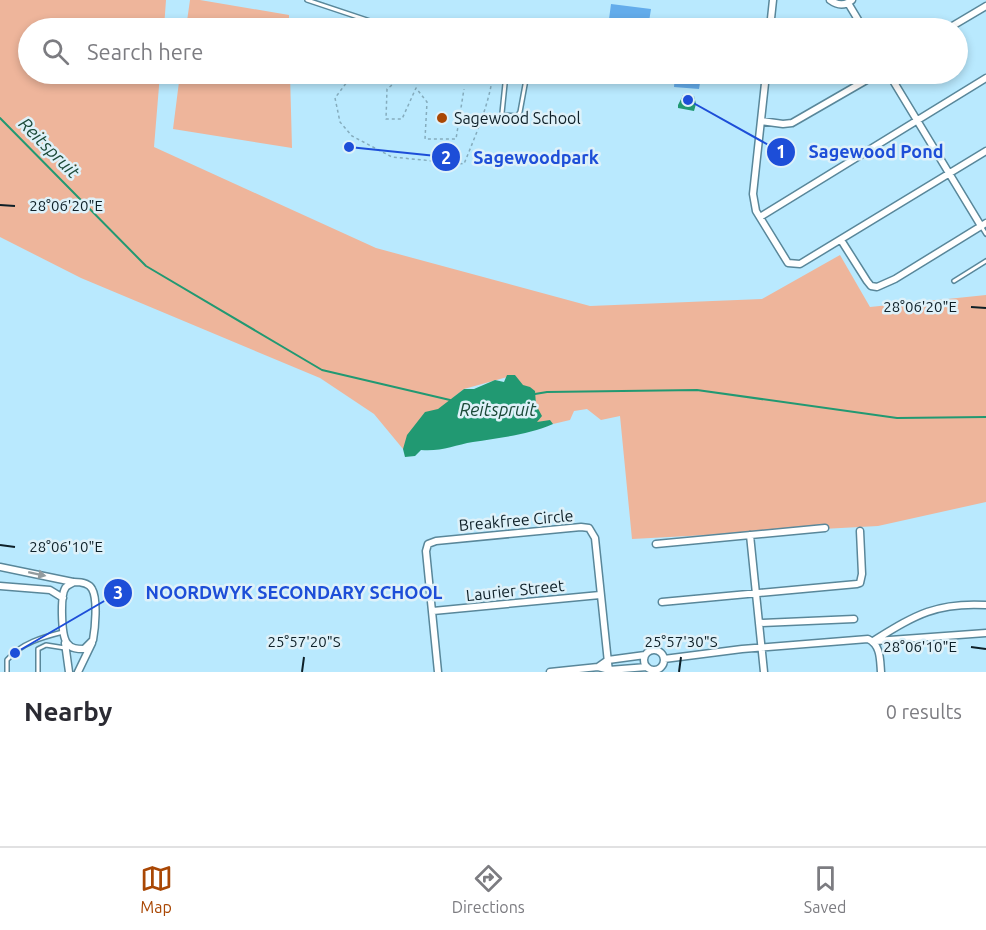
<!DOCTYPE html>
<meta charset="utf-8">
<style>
:root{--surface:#fff;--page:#f2f2f3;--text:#2b2b33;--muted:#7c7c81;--line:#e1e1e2;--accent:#a94704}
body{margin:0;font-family:Ubuntu,sans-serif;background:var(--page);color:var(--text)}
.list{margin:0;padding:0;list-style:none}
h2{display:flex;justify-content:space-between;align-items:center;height:78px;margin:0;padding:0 24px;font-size:26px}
h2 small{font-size:20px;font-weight:400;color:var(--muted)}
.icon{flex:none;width:33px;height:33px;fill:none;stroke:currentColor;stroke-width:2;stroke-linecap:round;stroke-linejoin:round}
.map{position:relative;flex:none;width:986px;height:672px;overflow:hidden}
.search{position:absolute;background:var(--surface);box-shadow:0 3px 9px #0003;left:18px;right:18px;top:18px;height:66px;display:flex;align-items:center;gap:15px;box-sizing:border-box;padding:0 21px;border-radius:33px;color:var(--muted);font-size:22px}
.sheet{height:174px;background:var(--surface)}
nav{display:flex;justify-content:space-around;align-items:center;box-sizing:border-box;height:84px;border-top:2px solid var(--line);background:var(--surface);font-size:16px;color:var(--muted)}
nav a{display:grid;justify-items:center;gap:3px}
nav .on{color:var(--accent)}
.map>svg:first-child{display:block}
.green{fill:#eeb59b}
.water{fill:#219972}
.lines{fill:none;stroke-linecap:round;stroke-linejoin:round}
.stream{stroke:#219972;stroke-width:2}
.building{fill:#63aceb}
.lane-casing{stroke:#59879a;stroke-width:6}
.street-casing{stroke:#59879a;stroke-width:9}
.path{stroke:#85acbd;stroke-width:1.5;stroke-dasharray:3 3;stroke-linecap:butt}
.lane{stroke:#fff;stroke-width:3}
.street{stroke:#fff;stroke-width:6}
.oneway{fill:#939b9e}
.ticks{fill:none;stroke:#0e2028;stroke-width:2}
.poi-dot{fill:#a94704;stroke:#def1f9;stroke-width:2}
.labels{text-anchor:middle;stroke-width:5;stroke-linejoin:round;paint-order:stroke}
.poi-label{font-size:16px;fill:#0e2028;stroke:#def1f9;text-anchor:start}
.street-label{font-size:16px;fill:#0e2028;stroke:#def1f9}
.water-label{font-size:18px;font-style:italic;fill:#1c4a39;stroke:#def1f9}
.ticks-label{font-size:15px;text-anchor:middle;fill:#0e2028;stroke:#def1f9;stroke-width:5;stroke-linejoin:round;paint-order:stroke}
.leader{fill:none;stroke:#1d4ed8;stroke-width:2}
.callout-dot{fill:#1d4ed8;stroke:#def1f9;stroke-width:2}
.mark-label{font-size:18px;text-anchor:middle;font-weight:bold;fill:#fff}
.callout-label{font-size:18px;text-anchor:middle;font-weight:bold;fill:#1d4ed8;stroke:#def1f9;stroke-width:5;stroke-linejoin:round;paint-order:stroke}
</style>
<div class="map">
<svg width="986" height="672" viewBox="0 0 986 672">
<rect width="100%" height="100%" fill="#b9e9fe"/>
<!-- green -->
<path class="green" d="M0,0H166L164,28H28V74H160L154,147L376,248L590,306L762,299L840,255L870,307L986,295V502L878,526L632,539L620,416L601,420L587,409L574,411L570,420L553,424L537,422L515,375L464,389L454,397L403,449L374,414L320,378L81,278L0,237Z
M190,0H200L289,15V28H186Z
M180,74H290L292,148L173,129Z"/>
<!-- water -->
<path class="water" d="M683,95L694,96L696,104L694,111L678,108V105Z
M507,375H515L523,385L530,387L535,391L536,405L542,416L537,422L550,420L553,424C528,435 499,438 473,442C455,445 440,452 421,450L415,456L405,457L403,449L407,435L425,412L438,409L464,389H474L495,380L504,382Z"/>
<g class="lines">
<!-- stream -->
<path class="stream" d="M0,118L146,266L322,370L450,400
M535,394L547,392L697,390L897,418L986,417"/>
</g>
<!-- building -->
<path class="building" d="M611,4L651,9L648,28L608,27Z
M675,74L701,77L699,89L674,87Z"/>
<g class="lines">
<!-- lane casing -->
<g class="lane-casing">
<path id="lane" d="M307,0L391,28
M506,74L502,113L504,115L517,116L520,112L527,74
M981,226L986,234
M954,281L986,261
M7,672V660C21,643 43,637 63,632
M38,672V649L46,645L65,648"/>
</g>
<!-- street casing -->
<g class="street-casing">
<path id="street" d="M830,0C838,6 845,6 852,0
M848,3L863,28
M770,28L773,0
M949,28L986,6
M766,74L753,194L756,211L788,263L800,264L986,151
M889,74L981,226
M761,121L783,124L792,123L877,74
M760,217L986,78
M841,240L867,281L871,286L877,287L895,279L986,223
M750,535L764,672
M656,544L825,528
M0,567L73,582
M74,582C81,582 89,583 92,589C98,599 95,629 93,640L84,649C78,649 71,649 67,643C61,635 60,594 66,587C69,584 71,584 74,582Z
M0,586L50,590L63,598
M662,602L857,584L860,583L862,574L860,531
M433,611L600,595
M760,623L854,619
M873,641C914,616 935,602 986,605
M876,641L986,633
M65,643L69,672
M644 660a10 10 0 1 1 20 0a10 10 0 1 1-20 0Z
M664,659L742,649L868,639C881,645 880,660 881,672
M598,667L608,660L645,655
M78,672L92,643
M438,672L426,551L428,544L436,541L581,527L589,528L595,538L609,672
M550,672L598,667L609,670L647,667"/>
</g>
<!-- path -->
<path class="path" d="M353,74L335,98L340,122L352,136L392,157L464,164C476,134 489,105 493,74
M406,74L387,89L386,119H402L416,88L427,102L425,139H456L464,89"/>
<!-- lane -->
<use href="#lane" class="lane"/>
<!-- street -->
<use href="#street" class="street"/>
</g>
<!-- one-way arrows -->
<defs><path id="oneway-solid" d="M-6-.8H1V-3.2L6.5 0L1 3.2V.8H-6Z" transform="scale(1.5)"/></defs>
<use class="oneway" href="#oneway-solid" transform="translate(37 574) rotate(12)"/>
<!-- ticks -->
<path class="ticks" d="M0,205L15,206M971,307L986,308M0,545L15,547M971,647L986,649M302,672L304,657M679,672L681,657"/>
<!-- markers -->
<circle class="poi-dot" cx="442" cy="118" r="6"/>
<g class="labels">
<!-- poi labels -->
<g class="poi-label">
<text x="454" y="124">Sagewood School</text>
</g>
<!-- street labels -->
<g class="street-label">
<text transform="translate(516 520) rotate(-5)" y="6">Breakfree Circle</text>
<text transform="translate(515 590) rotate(-6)" y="6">Laurier Street</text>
</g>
<!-- water labels -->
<g class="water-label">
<text transform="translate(49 148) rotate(45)" y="6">Reitspruit</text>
<text x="498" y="416">Reitspruit</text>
</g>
</g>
<g class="ticks-label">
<text x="66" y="211">28°06'20"E</text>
<text x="920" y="312">28°06'20"E</text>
<text x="66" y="552">28°06'10"E</text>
<text x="304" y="647">25°57'20"S</text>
<text x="681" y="647">25°57'30"S</text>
<text x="920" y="652">28°06'10"E</text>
</g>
<!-- callouts -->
<path class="leader" d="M688 100L781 152M349 147L446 157M15 653L118 593"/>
<g class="callout-dot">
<circle cx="688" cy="100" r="6"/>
<circle cx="349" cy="147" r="6"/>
<circle cx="15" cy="653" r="6"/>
<circle cx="781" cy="152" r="15"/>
<circle cx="446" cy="157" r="15"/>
<circle cx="118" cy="593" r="15"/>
</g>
<g class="mark-label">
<text x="781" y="158">1</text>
<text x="446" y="164">2</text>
<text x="118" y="599">3</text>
</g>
<g class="callout-label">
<text x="876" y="158">Sagewood Pond</text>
<text x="536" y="164">Sagewoodpark</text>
<text x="294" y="599">NOORDWYK SECONDARY SCHOOL</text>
</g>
</svg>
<div class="search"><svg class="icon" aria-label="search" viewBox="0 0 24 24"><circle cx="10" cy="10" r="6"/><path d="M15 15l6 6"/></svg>Search here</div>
</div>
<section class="sheet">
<h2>Nearby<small>0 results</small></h2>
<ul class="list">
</ul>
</section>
<nav>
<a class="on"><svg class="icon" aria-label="map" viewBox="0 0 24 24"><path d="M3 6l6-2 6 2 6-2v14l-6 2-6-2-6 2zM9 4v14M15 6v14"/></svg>Map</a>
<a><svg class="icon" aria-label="directions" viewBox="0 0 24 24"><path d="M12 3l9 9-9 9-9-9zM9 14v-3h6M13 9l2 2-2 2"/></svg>Directions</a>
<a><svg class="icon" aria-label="saved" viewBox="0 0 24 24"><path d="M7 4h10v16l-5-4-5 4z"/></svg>Saved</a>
</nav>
